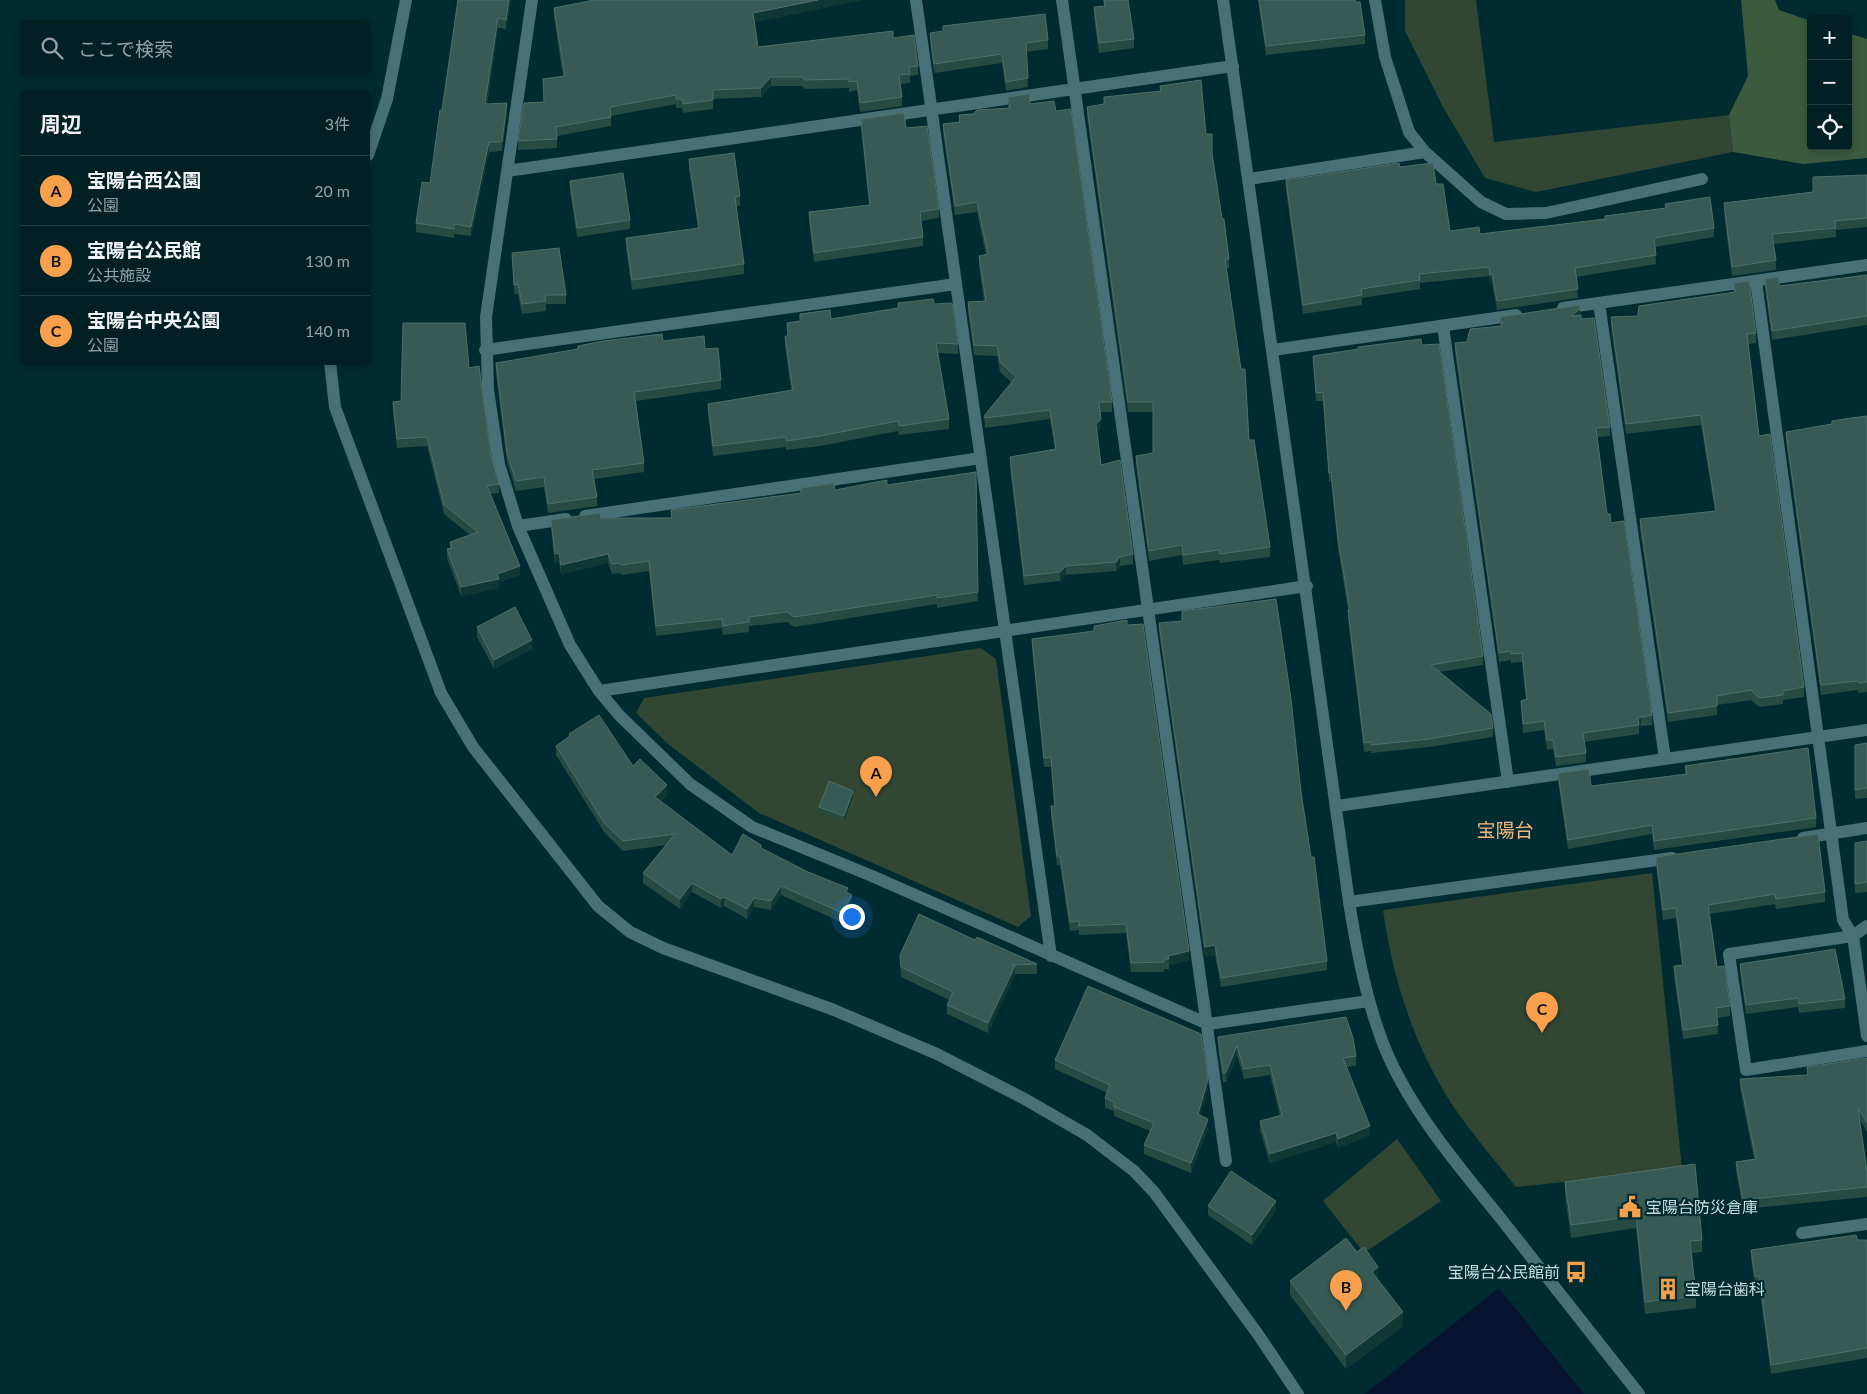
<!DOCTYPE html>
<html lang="ja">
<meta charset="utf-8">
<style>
:root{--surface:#002024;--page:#0a282c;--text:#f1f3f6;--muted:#95a3a6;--line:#223e41;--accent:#f9a04c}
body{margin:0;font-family:Lato,"Noto Sans JP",sans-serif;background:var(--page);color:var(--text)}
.controls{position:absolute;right:15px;top:15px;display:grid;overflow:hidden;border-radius:5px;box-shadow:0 2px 8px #0003}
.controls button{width:45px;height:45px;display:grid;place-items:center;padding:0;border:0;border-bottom:1px solid var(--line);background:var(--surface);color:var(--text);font:25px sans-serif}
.you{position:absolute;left:851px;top:916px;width:18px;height:18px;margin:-12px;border:4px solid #fff;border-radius:50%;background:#1a73e8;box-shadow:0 0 0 8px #1a73e833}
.badge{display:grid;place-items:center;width:32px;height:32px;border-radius:50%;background:var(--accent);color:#111;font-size:16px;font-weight:700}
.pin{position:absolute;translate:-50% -41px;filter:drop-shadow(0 1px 2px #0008)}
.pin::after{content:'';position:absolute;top:26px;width:18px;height:15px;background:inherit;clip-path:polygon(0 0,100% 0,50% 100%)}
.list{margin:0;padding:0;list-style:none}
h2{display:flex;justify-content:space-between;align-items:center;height:65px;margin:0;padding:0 20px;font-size:21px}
h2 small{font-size:16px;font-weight:400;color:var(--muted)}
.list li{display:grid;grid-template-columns:32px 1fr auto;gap:15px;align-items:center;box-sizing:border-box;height:70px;padding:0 20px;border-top:1px solid var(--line)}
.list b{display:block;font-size:19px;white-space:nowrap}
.list p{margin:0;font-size:16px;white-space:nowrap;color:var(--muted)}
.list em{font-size:16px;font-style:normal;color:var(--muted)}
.icon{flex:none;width:28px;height:28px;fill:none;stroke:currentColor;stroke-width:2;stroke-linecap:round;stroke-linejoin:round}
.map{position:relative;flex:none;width:1867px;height:1394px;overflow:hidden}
.search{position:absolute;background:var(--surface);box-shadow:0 2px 8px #0003;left:20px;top:20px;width:350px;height:55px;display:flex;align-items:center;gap:12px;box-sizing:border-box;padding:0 18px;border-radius:5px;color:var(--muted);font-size:19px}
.panel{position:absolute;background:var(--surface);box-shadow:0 2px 8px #0003;left:20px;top:90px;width:350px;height:275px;border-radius:5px}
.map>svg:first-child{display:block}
.green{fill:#314733}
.forest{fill:#3b5a3e}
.water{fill:#061430}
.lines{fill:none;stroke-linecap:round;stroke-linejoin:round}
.street{stroke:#477176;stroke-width:12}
.secondary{stroke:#477176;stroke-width:12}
.wall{fill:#254b43}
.shaded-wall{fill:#0f3834}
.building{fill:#375b54;stroke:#4e6f6a}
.labels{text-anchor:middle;stroke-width:4.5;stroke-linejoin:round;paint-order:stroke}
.poi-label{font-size:16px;fill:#c8dee0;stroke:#002b30;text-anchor:start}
.quarter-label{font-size:19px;fill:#f5b782;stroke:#002b30}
</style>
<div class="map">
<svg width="1867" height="1394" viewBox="0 0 1867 1394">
<rect width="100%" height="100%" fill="#002b30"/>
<!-- green -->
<path class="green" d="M1405,0H1476L1494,142L1729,115L1733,152L1536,192L1485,178L1443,107L1405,31Z
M981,648L996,659L1031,916L1018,927L759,813L668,744L636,713L644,698Z
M1652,873L1682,1169L1516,1187C1495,1160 1472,1134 1453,1106C1414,1046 1393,980 1383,910Z
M1397,1139L1441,1201L1364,1253L1323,1201Z"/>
<!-- forest -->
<path class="forest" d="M1741,0H1775L1779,10L1811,21V146H1848V33L1867,39V158L1803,164L1733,152L1729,115L1748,76Z"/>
<!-- water -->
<path class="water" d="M1499,1288L1584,1394H1365Z"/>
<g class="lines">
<!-- street -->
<path class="street" d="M532,0L486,317L488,390L499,464L518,526L570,645L599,691L619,715L690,784L752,827L872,876L1208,1024L1369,1001
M916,0L1051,956
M1062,0L1226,1161
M1375,0L1385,57L1409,132L1425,152L1481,202L1506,214L1546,213L1702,179
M368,155L387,99L406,0
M507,171L1233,66
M1249,179L1425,152
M1756,281L1843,920L1853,936L1867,1036
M1599,303L1665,759
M1563,308L1867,265
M1443,326L1508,782
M485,350L956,284
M1273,350L1516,315
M330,362L335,407L441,693L473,747L598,906L630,932L663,948L834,1010L937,1054L1023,1098L1087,1135L1134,1171L1154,1192L1257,1333L1298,1394
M585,516L981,458
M518,526L566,519
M599,691L1307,586
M1337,806L1867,730
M1803,838L1867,828
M1349,902L1672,858
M1867,926L1853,936L1729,954L1746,1070L1867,1051
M1802,1233L1867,1224"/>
<!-- secondary -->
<path class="secondary" d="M1223,0L1349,902C1357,951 1366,1000 1384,1046C1409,1108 1456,1163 1498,1215C1545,1275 1592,1334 1639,1394"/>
</g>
<!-- wall -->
<path class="wall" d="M458,0H511L506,29L498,28L487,104L507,113L502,151L489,152L471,236L454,234V238L416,232V223L430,183Z
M1103,0H1128L1134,39V48L1099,53L1094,17V7L1104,6Z
M1258,0H1355L1365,35V44L1266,55Z
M554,8L754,22L758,47L893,38L918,66V75L910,76V83L900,84L902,97V106L860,112L857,90L849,92V88L805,89L802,86H771L761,97L713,99V109L683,113L682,108H676V104L611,116V126L557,136V148L518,150V141L544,102L543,79L563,77L554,17Z
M930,33L1048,40V49L1026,52L1028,87L1006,91L1002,63L934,73L930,42Z
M1160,86L1206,134L1212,153L1222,219L1229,259V268L1227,269L1249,440L1270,547V557L1220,563L1219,560L1183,565L1182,555L1149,561L1136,466V456L1153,453V412H1128L1087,116V107L1104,104L1160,91Z
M1008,97L1056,111L1112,402V412H1100L1101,428L1097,432L1101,465L1133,554V564L1120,566L1116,571L1066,575L1060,581L1024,585L1010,467V457L1055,449L1050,419L985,428L984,416L1011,382L1000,372L997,356L974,355L968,311V302L984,301L979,265V256L986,255L977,212L955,215L943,133V124L959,122V115L973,114L1008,108Z
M861,119L906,128L939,209V218L921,221L923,237V246L814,262L809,221V212L869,205L861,128Z
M689,159L740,196V206H736L744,264V274L632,290L626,248V238L698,228L689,169Z
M1400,167L1436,184L1450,231L1480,234L1605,219L1665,208V204L1714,228V237L1655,247L1656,264L1576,277L1578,298L1497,310L1492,283L1490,284L1489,276L1420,283V289L1362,298V305L1303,314L1286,190V180Z
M1867,175V227L1836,230V237L1773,244L1776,260V270L1732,276L1724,213V203L1813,192Z
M570,181L630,220V229L577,237L570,191Z
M512,253L566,295V304H546V311L522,314L518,294H514Z
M1867,275V325L1772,340L1765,288V279L1779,286Z
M1734,283L1756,333V343L1748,344L1759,436L1804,687V697L1783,700V704L1759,707L1751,700L1717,705V715L1668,722L1640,529V519L1715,511L1701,425L1626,434L1611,327V317L1638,316L1734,292Z
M934,304L958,344V354L938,353L949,419V429L899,435L898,431L820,446L786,450V447L713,456L708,414V404L791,390L785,346V337L788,335L787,323L831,319Z
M1580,315L1610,427V436L1597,437L1607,514L1611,523L1652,715V725L1641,726L1639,728V734L1584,742L1586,753V762L1556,766L1553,749L1547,750L1544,730L1523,733L1521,701L1526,700L1522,662L1511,663V660L1499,662L1455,352V343L1467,342L1500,326V317Z
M663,341L705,349L721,380V389L636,401L644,463V472L594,479L597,497V506L548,513L544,487L516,491L507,462L496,373V363Z
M1422,345L1483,656V665L1440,672L1493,728V737L1429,747L1371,753V751L1364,752L1348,619V610L1338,548L1331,481L1329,482L1323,401H1316L1313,356Z
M469,368L491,456L499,484V493L490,494L520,575L499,582V588L461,596L447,558V549L450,548V542L470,535L444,514L427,446L397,448L393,411V402L401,401Z
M1867,416V692L1859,693L1857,690L1821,695L1786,441V432L1832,424Z
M976,472L978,601L937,608V604L794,627L787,622L749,626V632L723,635L722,628L656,636L649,571L622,575L620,573L612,574L608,563L561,574L559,562L555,564L551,529V520L601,518H671V510L801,493V488L835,490L887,485Z
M1182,621L1301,792L1327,961V970L1221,987L1215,955L1205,957L1159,632V623Z
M1127,625L1189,960L1169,965V969H1164V972H1131L1126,933L1079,935V930L1070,931L1060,865H1057L1051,816V806H1054L1051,767H1044L1032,649V639L1094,631Z
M477,627L532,649L494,669L477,637Z
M569,734L633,766L667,795L661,801L732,855L761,848L848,892L852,904L843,923L781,895L771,910L754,907L747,919L724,906L721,908L692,892L680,909L643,883V873L666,845L623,851L604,832L556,755V746L569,737Z
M1867,743V798L1855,799V754Z
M1685,766L1816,818V827L1654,850L1652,834L1568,849L1558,782V773L1591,786L1685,774Z
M853,796L844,821L819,812V807Z
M1867,841V892L1855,893V853Z
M1656,857L1825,892V902L1776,909L1775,904L1710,914L1717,967L1730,1006V1016L1717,1018L1718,1034L1683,1039L1674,976V966L1682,965L1676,918L1663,920L1656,866Z
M975,940L1037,964V974H1015L988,1033L947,1014V1005L949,1000L901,977L900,955Z
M1740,964L1845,999V1008L1799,1013L1798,1007L1746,1014L1740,973Z
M1218,1037L1356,1056V1066L1346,1067L1370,1135L1338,1148L1336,1142L1270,1163L1260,1131V1121L1280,1116L1270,1075L1244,1079L1237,1055L1226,1082H1223L1218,1047Z
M1867,1058V1132L1860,1120L1867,1172V1197L1743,1209L1736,1171V1162L1754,1159L1740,1088V1079L1807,1075V1067Z
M1055,1060L1208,1089L1200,1115L1208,1128L1191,1173L1144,1154V1145L1150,1131L1114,1116V1111L1105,1108V1098L1107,1093L1055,1069Z
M1565,1182L1702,1240V1252L1692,1253L1696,1296V1308L1645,1314L1636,1228L1571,1238L1565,1195Z
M1208,1206L1276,1210L1252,1245L1208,1215Z
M1858,1240H1867V1358L1771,1374L1759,1285L1755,1286L1751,1259V1250Z
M1378,1280L1403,1326L1346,1369L1290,1295V1281Z"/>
<!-- shaded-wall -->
<path class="shaded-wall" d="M509,0H511L506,29V20Z
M818,0H863L753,23V13Z
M498,18V28L485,114V104Z
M771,77V86L761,97V88Z
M507,103V113L502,151V142Z
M489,142V152L471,236V227Z
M1492,274V283L1490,284V275Z
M1580,309V318L1571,316Z
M1101,419V428L1096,433V424Z
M559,553V562L555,564V554Z
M608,554V563L561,574V565Z
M1120,557V566L1116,571V562Z
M520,566V575L499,582V588L461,596V587Z
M1066,566V575L1060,581V572Z
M532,640V649L494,669V660Z
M1641,717V726L1639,728L1638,719Z
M667,785V795L655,806V797Z
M853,791V796L844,821V816Z
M692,883V892L680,909V899Z
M781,886V895L771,910V901Z
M852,895V904L843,923V913Z
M724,897V906L721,908V899Z
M754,898V907L747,919V909Z
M1215,945V955L1205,957V947Z
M1189,951V960L1169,965L1168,956Z
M1015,966V976L988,1033V1023Z
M1237,1046V1055L1226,1082V1072Z
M1208,1079V1089L1198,1123V1114Z
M1208,1119V1128L1191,1173V1163Z
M1370,1126V1135L1338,1148V1139Z
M1336,1133V1142L1270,1163V1154Z
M1276,1201V1210L1252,1245V1235Z
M1378,1267V1281L1372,1272Z
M1403,1312V1326L1346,1369V1355Z"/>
<!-- building -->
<path class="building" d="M458,0H509L506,20L498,18L485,104L507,103L502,142H489L471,227L454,224V229L416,223L422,182L430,183L440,110L442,111Z
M594,0H818L753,13L758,47L893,31V38L914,35L918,66L909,67L910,74L899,75L902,97L860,103L857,81L849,82V79L805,80L802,77H771L761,88L713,90V100L683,104L682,99H676V95L610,107L611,117L556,127L557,139L518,141L524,103L544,102L543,79L565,76L554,8Z
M1104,0H1128L1134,39L1099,43L1094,7L1105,6Z
M1259,0H1355L1356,2H1360L1365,35L1266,46Z
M1045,14L1048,40L1026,43L1028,78L1006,82L1002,54L934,64L930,33L943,31V26Z
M1201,80L1206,134H1212V153L1222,219H1224L1229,259H1225L1241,369H1245L1249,440H1254L1270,547L1220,554L1219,550L1183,555L1182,545L1149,551L1136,456L1153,453V402H1128L1087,107L1104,104V97L1161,91L1160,86Z
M1030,94V104L1054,101L1056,111L1071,109L1112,402H1099L1101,419L1096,424L1101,465L1120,460L1133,554L1120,557L1116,562L1066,566L1060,572L1024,576L1010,457L1056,449L1050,410L985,418L984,416L1016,377L1000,362L997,346L974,345L968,302L986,301L979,256L988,254L977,202L955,206L943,124L960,122L959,115L973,114L977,110L1010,108L1008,97Z
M904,113L906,128L927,126L939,209L920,212L923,237L814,253L809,212L870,205L861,119Z
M734,153L740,196L735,197L744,264L632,280L626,238L699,228L689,159Z
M1399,163L1400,167L1433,163L1436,184H1443L1450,231L1479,227L1480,234L1605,219V216L1666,208L1665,204L1710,197L1714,228L1654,238L1656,255L1575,268L1578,289L1497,301L1492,274L1490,275L1489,267L1419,274L1420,280L1361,289L1362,295L1303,305L1286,180Z
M623,173L630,220L577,228L570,181Z
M1867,175V218L1835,221L1836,228L1772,234L1776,260L1732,267L1724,203L1813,192V177Z
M559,248L566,295H545L546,301L522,304L518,284L514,285L512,253Z
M1867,275V316L1772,331L1765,279L1778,277L1779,286Z
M1749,281L1756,333L1747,334L1759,436L1770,434L1804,687L1783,691V695L1759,698L1751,690L1717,696V706L1668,713L1640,519L1716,511L1701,415L1626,424L1611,317L1638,316L1639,306L1735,292L1734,283Z
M933,299L934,304L952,303L958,344L936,343L949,419L899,426L898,421L820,436L786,441V437L713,446L708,404L793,390L785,337L788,335L787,323L800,321V314L830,310L831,319L898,308V303Z
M1580,305V309L1571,316L1581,315V319L1594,318L1610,427L1596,428L1607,514H1610L1611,523L1624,521L1652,715L1641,717L1638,719L1639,725L1583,733L1586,753L1556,757L1553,740H1547L1544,721L1523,724L1521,701L1527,699L1522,653L1511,654V651L1499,653L1455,343L1467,342L1470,329L1502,326L1500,317Z
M403,323H465L469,368L479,366L491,456L499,484L487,486L520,566L497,574L499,579L461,587L447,549L452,548L450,542L478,532L444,505L427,437L397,439L393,402L401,401Z
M662,334L663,341L704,336L705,349L718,348L721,380L634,392L644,463L592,470L597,497L548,504L544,477L516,481L507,453L496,363L578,349V346L603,341Z
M1421,339L1422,345L1439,344L1483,656L1431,665L1491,714L1493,728L1429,739L1371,745V742L1364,743L1348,610H1350L1338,539L1331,472L1329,473L1323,392L1316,393L1313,356L1358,349V347Z
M1867,416V682L1859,683L1857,681L1821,685L1786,432L1832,424V421L1851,418Z
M976,472L978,592L937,598V595L794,617L787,612L749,617V622L723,626L722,619L656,626L649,561L622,565L620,563L612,564L608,554L561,565L559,553L555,554L551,520L600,513L601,518H672L671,510L801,493V488L834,483L835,490L887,480V485Z
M1276,599L1291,699L1301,792L1311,857H1314L1327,961L1221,978L1215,945L1205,947L1159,623L1182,621V611Z
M515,607L532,640L494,660L477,627Z
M1127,620V625L1143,624L1189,951L1168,956L1169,959H1164V962L1131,963L1126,924L1079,926V921L1070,922L1060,856H1057L1051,806H1055L1051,757L1044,758L1032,639L1094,631V626Z
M599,715L633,766L640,759L667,785L655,797L732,855L743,834L761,845V848L808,872L848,888L846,892L852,895L843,913L781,886L771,901L754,898L747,909L724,897L721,899L692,883L680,899L643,873L675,834L623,841L604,823L556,746L570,736L569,734Z
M1867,743V788L1855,790V745Z
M1808,748L1816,818L1654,841L1652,825L1568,840L1558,773L1589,769L1591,786L1687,774L1685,766Z
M829,781L853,791L844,816L819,807Z
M1818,834L1825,892L1776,899L1775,894L1708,905L1717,967L1724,966L1730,1006L1716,1008L1718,1025L1683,1030L1674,966L1683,965L1676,908L1663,910L1656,857Z
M1867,841V882L1855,884V843Z
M919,914L975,940L977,937L1037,964L1012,965L1015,966L988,1023L947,1005L953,992L901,967L900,955Z
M1835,949L1845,999L1799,1004L1798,998L1746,1005L1740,964Z
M1088,986L1201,1034L1208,1079L1198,1114L1208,1119L1191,1163L1144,1145L1154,1123L1114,1107V1102L1105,1098L1110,1085L1055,1060Z
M1346,1017L1353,1038L1356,1056L1343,1058L1370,1126L1338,1139L1336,1133L1270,1154L1260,1121L1282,1115L1270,1065L1244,1069L1237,1046L1226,1072L1223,1073L1218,1037Z
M1867,1058V1123L1858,1108L1867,1172V1187L1743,1200L1736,1162L1756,1159L1740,1079L1808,1075L1807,1067Z
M1695,1164L1702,1240L1690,1241L1696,1296L1645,1302L1636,1216L1571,1225L1565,1182Z
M1231,1171L1276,1201L1252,1235L1208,1206Z
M1856,1235L1858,1240H1867V1348L1771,1365L1759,1276H1755L1751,1250Z
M1346,1238L1357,1252L1364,1247L1378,1267L1372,1272L1403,1312L1346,1355L1290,1281Z"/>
<!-- icons -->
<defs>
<g id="civic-bare" transform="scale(1.725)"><path d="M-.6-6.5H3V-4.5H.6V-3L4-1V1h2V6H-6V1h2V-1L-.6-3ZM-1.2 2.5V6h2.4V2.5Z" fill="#f9a04c" stroke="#002b30" stroke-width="2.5" paint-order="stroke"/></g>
<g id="bus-bare" transform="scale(1.725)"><path d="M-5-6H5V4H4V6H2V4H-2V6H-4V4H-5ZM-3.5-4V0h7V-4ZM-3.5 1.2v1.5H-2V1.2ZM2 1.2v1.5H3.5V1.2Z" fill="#f9a04c" stroke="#002b30" stroke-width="2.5" paint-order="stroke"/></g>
<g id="building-bare" transform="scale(1.725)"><path d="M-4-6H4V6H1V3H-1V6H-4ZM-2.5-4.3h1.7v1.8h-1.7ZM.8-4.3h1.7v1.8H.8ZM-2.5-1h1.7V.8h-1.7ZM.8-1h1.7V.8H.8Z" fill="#f9a04c" stroke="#002b30" stroke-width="2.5" paint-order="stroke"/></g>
</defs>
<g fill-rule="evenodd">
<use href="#civic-bare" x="1630" y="1207"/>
<use href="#bus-bare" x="1576" y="1272"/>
<use href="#building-bare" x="1668" y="1289"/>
</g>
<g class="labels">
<!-- poi labels -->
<g class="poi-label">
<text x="1646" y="1213">宝陽台防災倉庫</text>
<text x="1560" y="1278" text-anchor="end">宝陽台公民館前</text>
<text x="1685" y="1295">宝陽台歯科</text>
</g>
<!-- quarter labels -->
<g class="quarter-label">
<text x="1505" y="837">宝陽台</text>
</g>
</g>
</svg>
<div class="controls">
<button>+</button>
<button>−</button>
<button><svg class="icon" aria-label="locate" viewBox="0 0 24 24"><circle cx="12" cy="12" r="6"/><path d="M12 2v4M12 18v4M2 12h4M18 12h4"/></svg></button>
</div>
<div class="you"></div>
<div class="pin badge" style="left:876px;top:797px">A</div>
<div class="pin badge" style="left:1346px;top:1311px">B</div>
<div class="pin badge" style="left:1542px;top:1033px">C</div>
<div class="search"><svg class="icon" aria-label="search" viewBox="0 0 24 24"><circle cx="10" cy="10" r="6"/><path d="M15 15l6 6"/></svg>ここで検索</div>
<section class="panel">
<h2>周辺<small>3件</small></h2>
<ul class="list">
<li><span class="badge">A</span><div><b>宝陽台西公園</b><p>公園</p></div><em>20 m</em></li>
<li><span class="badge">B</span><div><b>宝陽台公民館</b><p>公共施設</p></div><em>130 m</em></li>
<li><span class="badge">C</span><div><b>宝陽台中央公園</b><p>公園</p></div><em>140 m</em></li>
</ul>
</section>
</div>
